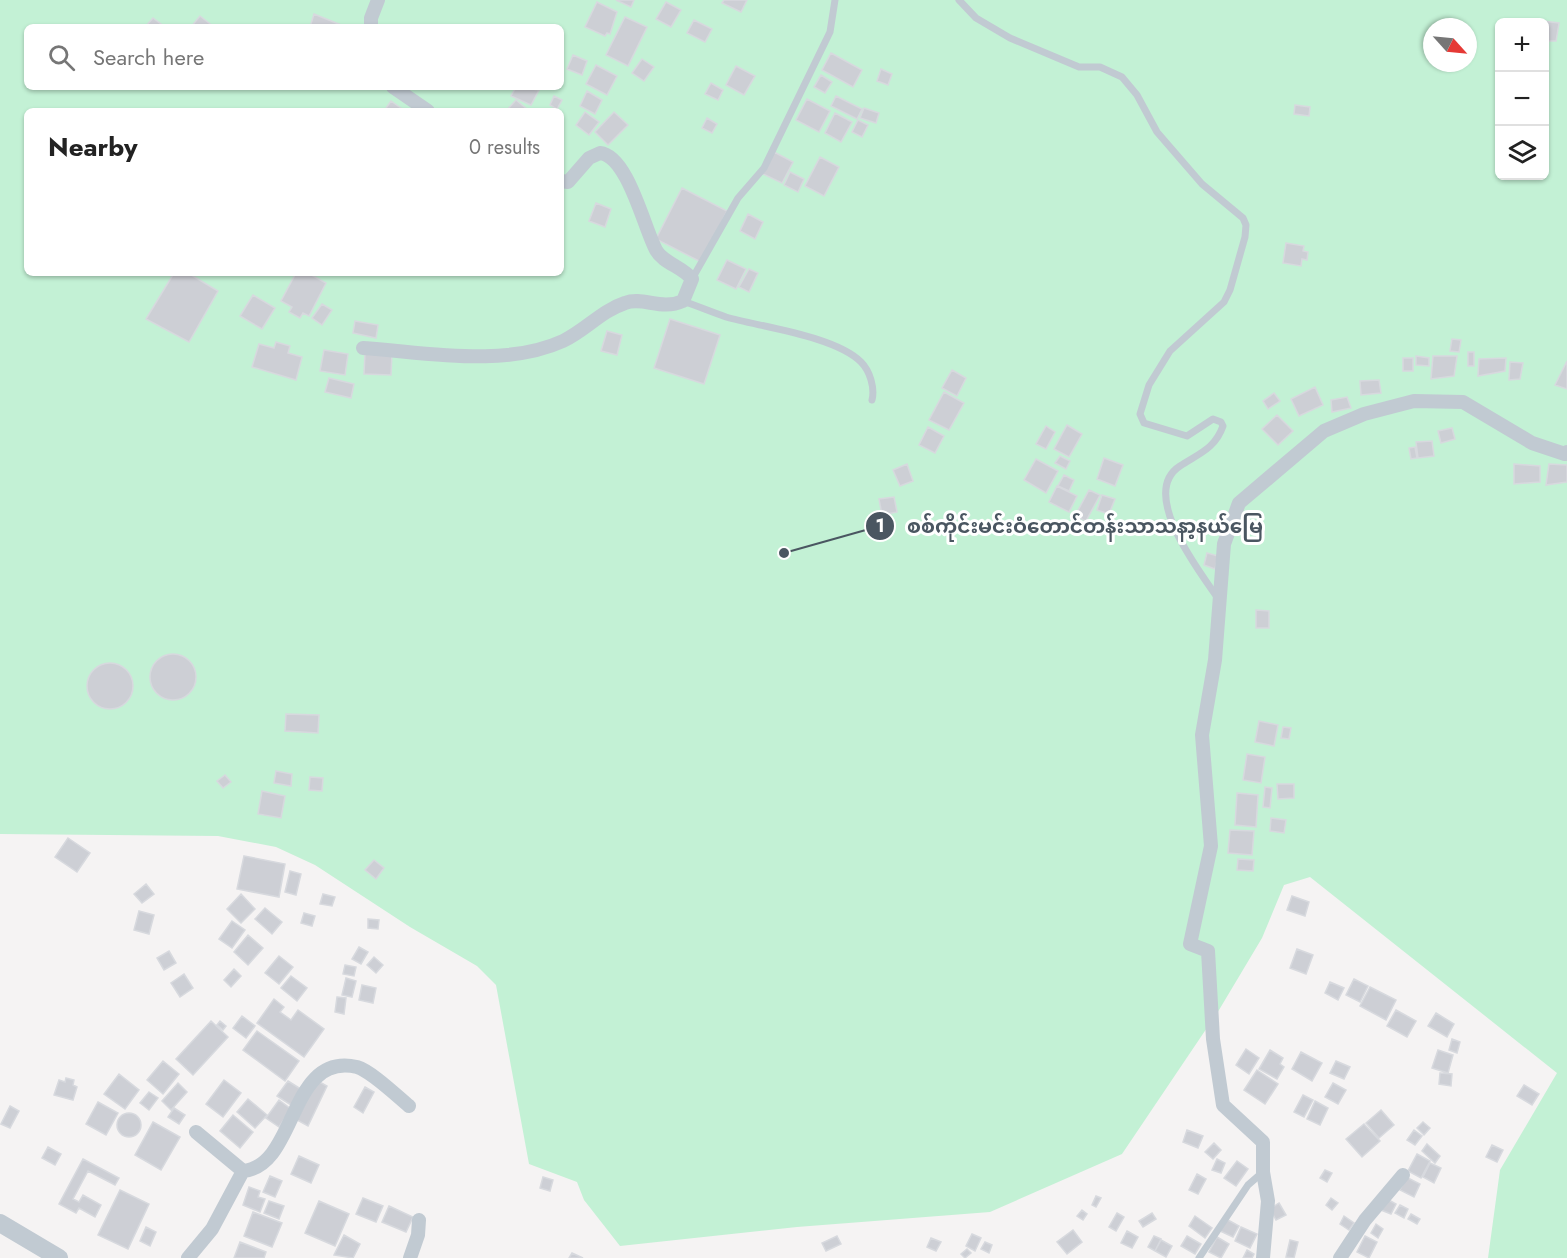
<!DOCTYPE html>
<meta charset="utf-8">
<style>
:root{--surface:#fff;--page:#f2f2f2;--text:#222;--muted:#767676;--line:#e0e0e0}
body{margin:0;font-family:Jost,"Noto Sans Myanmar",sans-serif;background:var(--page);color:var(--text)}
.controls{position:absolute;right:18px;top:18px;display:grid;overflow:hidden;border-radius:9px;box-shadow:0 2px 4px #0004}
.controls button{width:54px;height:54px;display:grid;place-items:center;padding:0;border:0;border-bottom:2px solid var(--line);background:var(--surface);color:var(--text);font:30px sans-serif}
.compass{position:absolute;left:1423px;top:18px;width:54px;height:54px;border-radius:50%;background:var(--surface);box-shadow:0 2px 4px #0004;rotate:117deg}
.list{margin:0;padding:0;list-style:none}
h2{display:flex;justify-content:space-between;align-items:center;height:78px;margin:0;padding:0 24px;font-size:26px}
h2 small{font-size:20px;font-weight:400;color:var(--muted)}
.icon{flex:none;width:33px;height:33px;fill:none;stroke:currentColor;stroke-width:2;stroke-linecap:round;stroke-linejoin:round}
.map{position:relative;flex:none;width:1567px;height:1258px;overflow:hidden}
.search{position:absolute;background:var(--surface);box-shadow:0 2px 4px #0004;left:24px;top:24px;width:540px;height:66px;display:flex;align-items:center;gap:15px;box-sizing:border-box;padding:0 21px;border-radius:9px;color:var(--muted);font-size:22px}
.panel{position:absolute;background:var(--surface);box-shadow:0 2px 4px #0004;left:24px;top:108px;width:540px;height:168px;border-radius:9px}
.map>svg:first-child{display:block}
.green{fill:#c3f1d5;fill-rule:evenodd}
.building{fill:#cdcfd5;stroke:#d7d9de;stroke-width:1.5}
.lines{fill:none;stroke-linecap:round;stroke-linejoin:round}
.service{stroke:#c1cad2;stroke-width:7}
.minor{stroke:#c1cad2;stroke-width:14}
.tertiary{stroke:#c1cad2;stroke-width:18}
.leader{fill:none;stroke:#4a5661;stroke-width:2}
.callout-dot{fill:#4a5661;stroke:#fff;stroke-width:2}
.mark-label{font-size:18px;text-anchor:middle;font-weight:bold;fill:#fff}
.callout-label{font-size:20px;text-anchor:middle;font-weight:bold;fill:#4a5661;stroke:#fff;stroke-width:6;stroke-linejoin:round;paint-order:stroke}
</style>
<div class="map">
<svg width="1567" height="1258" viewBox="0 0 1567 1258">
<rect width="100%" height="100%" fill="#f5f3f3"/>
<!-- green -->
<path class="green" d="M0,0H1567V1258H1488L1500,1170L1557,1073L1310,877L1284,885L1262,938L1219,1010L1122,1154L990,1212L797,1227L620,1246L584,1200L577,1182L529,1164L496,985L477,966L410,927L315,865L276,847L218,836L0,834ZM1500,22H1544V176H1500ZM27,27H561V87H27ZM1432,27H1468V63H1432ZM27,111H561V273H27Z"/>
<!-- building -->
<path class="building" d="M616,0H634L631,7Z
M724,0H747L741,12L722,3Z
M597,2L617,12L610,34L607,33L605,36L585,27Z
M666,2L681,10L671,27L656,19Z
M314,14L341,25L340,27H310Z
M200,16L214,27H191Z
M625,17L647,27L628,66L606,55Z
M153,18L161,24L159,27H145Z
M694,20L712,29L705,42L687,33Z
M1543,21L1559,23L1556,41H1544Z
M831,53L862,70L853,87L822,70Z
M573,55L587,61L582,75L567,69Z
M642,59L654,67L644,81L632,73Z
M596,65L617,76L607,95L586,84Z
M736,66L755,76L744,95L726,85Z
M881,69L892,74L888,85L877,81Z
M821,75L832,82L825,93L814,87Z
M711,83L723,90L718,100L705,94Z
M516,87L539,90L531,105L511,96Z
M587,91L602,100L595,114L580,106Z
M554,96L562,100L557,109L550,105Z
M836,96L862,109L857,119L831,106Z
M807,99L830,111L819,132L796,120Z
M516,100L528,110L527,111H506Z
M391,101L405,111H384Z
M1295,105L1310,107L1309,116L1294,114Z
M864,108L879,113L876,123L860,118Z
M585,112L599,122L589,135L576,125Z
M614,112L628,125L608,145L595,132Z
M835,113L852,122L841,142L825,133Z
M707,118L717,124L712,133L702,128Z
M858,120L868,125L862,137L852,132Z
M774,152L793,162L782,183L763,174Z
M820,157L839,167L824,196L805,186Z
M790,172L804,179L798,192L784,185Z
M682,188L727,211L701,262L656,239Z
M596,203L611,209L605,227L589,221Z
M748,214L763,222L755,239L740,231Z
M1286,243L1304,246L1303,251L1308,252L1307,260L1302,259L1301,266L1283,263Z
M727,260L746,269L736,289L717,280Z
M749,269L758,273L749,292L739,287Z
M174,273H188L218,291L189,342L146,319Z
M296,273H308L326,283L309,316L303,313L300,318L289,312L292,307L281,301Z
M253,295L275,308L262,329L240,316Z
M322,304L332,310L322,325L312,318Z
M670,319L720,335L704,384L654,368Z
M355,321L378,325L376,338L353,333Z
M607,331L622,335L617,355L601,351Z
M1452,339L1461,340L1459,352L1450,351Z
M276,342L290,346L288,353L302,357L296,380L252,367L259,344L274,348Z
M324,350L348,354L345,375L320,371Z
M1468,352H1474V366H1468Z
M365,353H392L391,375L364,374Z
M1416,356L1429,358V366L1416,365Z
M1433,356H1457L1454,376L1431,379Z
M1403,358H1413V371H1403Z
M1506,358L1505,371L1478,376L1479,359Z
M1567,361V389L1555,385Z
M1510,362L1523,363L1520,379L1509,380Z
M952,370L966,378L957,396L942,388Z
M329,378L354,384L351,398L325,392Z
M1379,380L1381,393L1361,395L1360,381Z
M1315,387L1323,405L1299,416L1291,399Z
M944,392L964,403L949,430L929,420Z
M1274,393L1280,401L1268,409L1263,401Z
M1347,397L1351,408L1332,412L1331,400Z
M1277,415L1293,431L1278,445L1262,429Z
M1067,425L1082,434L1069,457L1054,449Z
M1046,426L1055,432L1046,449L1036,444Z
M928,427L944,436L935,453L919,445Z
M1452,428L1455,439L1441,443L1438,431Z
M1432,441L1434,456L1418,458L1416,442Z
M1415,447L1417,458L1411,459L1409,448Z
M1060,456L1070,461L1066,469L1055,463Z
M1104,458L1123,465L1115,486L1097,479Z
M1036,459L1058,471L1046,493L1024,480Z
M907,464L913,481L900,486L893,470Z
M1514,464L1540,466V482L1514,484Z
M1549,464L1567,465V482L1546,485Z
M1064,475L1074,480L1069,491L1058,486Z
M1057,486L1077,496L1069,512L1049,502Z
M1089,490L1100,495L1086,521L1075,516Z
M1102,495L1115,499L1109,514L1097,510Z
M894,497L897,512L882,515L879,499Z
M1207,553L1218,556L1215,569L1204,565Z
M1256,610L1269,611V628H1256Z
M150 677a23 23 0 1 1 46 0a23 23 0 1 1-46 0Z
M87 686a23 23 0 1 1 46 0a23 23 0 1 1-46 0Z
M286,714L319,715L318,733L285,731Z
M1259,721L1278,725L1274,746L1255,742Z
M1283,727L1291,728L1289,739L1281,738Z
M1247,754L1265,757L1261,783L1243,780Z
M276,771L292,774L291,786L274,783Z
M225,775L231,782L223,788L217,781Z
M310,777L323,778L322,791L309,790Z
M1277,784H1294V798L1278,799Z
M1265,787L1272,788L1270,808L1263,807Z
M262,791L285,796L281,818L258,814Z
M1237,793L1258,795L1256,827L1235,825Z
M1271,818L1286,820L1284,833L1270,831Z
M1230,830L1254,831L1252,855L1228,853Z
M68,838L90,853L77,872L55,857Z
M244,856L285,864L279,897L237,889Z
M1238,859L1254,860L1253,871L1237,870Z
M374,860L384,868L376,879L365,870Z
M290,871L301,874L296,895L285,892Z
M146,884L154,894L142,903L134,894Z
M241,894L255,909L241,923L227,909Z
M323,894L335,897L332,906L320,904Z
M1292,896L1309,902L1305,916L1287,910Z
M265,908L282,922L272,934L255,919Z
M139,911L154,915L149,934L134,930Z
M304,913L315,916L312,926L301,923Z
M368,919L379,920L378,929L368,928Z
M232,921L245,930L232,948L219,939Z
M248,935L263,948L248,965L234,952Z
M359,947L368,952L361,964L352,959Z
M1297,949L1313,955L1306,974L1290,968Z
M169,951L176,963L164,970L157,958Z
M279,956L293,967L279,984L265,973Z
M374,957L383,965L376,973L367,965Z
M345,965L356,967L354,976L343,974Z
M234,969L241,976L231,987L224,980Z
M184,974L193,988L180,997L171,983Z
M291,976L307,988L297,1001L281,988Z
M346,978L356,981L352,997L342,995Z
M1354,979L1368,986L1360,1002L1346,995Z
M1330,982L1344,988L1338,1000L1325,993Z
M362,985L376,988L373,1003L359,1000Z
M1370,987L1396,1000L1386,1020L1360,1006Z
M337,997L346,998L344,1014L335,1012Z
M274,999L284,1007L280,1012L291,1020L298,1010L324,1029L304,1057L257,1023Z
M1396,1010L1416,1021L1407,1037L1387,1026Z
M1436,1013L1454,1024L1447,1037L1428,1026Z
M242,1016L255,1026L246,1038L233,1028Z
M211,1021L228,1037L193,1075L176,1059Z
M220,1021L226,1026L223,1030L217,1025Z
M257,1031L299,1061L285,1081L243,1050Z
M1452,1039L1460,1042L1457,1053L1449,1050Z
M1246,1049L1259,1058L1249,1074L1236,1065Z
M1270,1050L1283,1058L1280,1064L1284,1067L1277,1079L1259,1069Z
M1438,1050L1453,1055L1448,1073L1432,1068Z
M1301,1052L1322,1063L1312,1081L1292,1069Z
M163,1061L179,1074L163,1094L147,1080Z
M1336,1061L1350,1067L1344,1079L1330,1073Z
M1257,1070L1278,1084L1265,1104L1244,1090Z
M1440,1073L1452,1074L1451,1086L1439,1084Z
M119,1074L139,1090L125,1109L104,1094Z
M66,1078L74,1080L73,1085L77,1087L73,1100L54,1095L59,1080L65,1082Z
M224,1080L241,1093L223,1117L206,1104Z
M316,1080L327,1086L308,1126L297,1120Z
M288,1081L304,1091L294,1107L277,1096Z
M178,1083L187,1092L171,1110L162,1101Z
M1333,1083L1346,1090L1338,1104L1325,1097Z
M1524,1085L1539,1094L1532,1105L1517,1096Z
M365,1087L374,1092L363,1113L354,1107Z
M149,1092L158,1098L149,1110L140,1103Z
M1303,1095L1313,1100L1304,1117L1294,1112Z
M248,1099L267,1115L255,1128L237,1112Z
M279,1100L291,1109L279,1127L266,1118Z
M1315,1101L1328,1108L1320,1125L1307,1119Z
M98,1102L118,1113L106,1135L86,1124Z
M10,1106L19,1111L10,1128L1,1124Z
M174,1108L185,1115L179,1124L168,1117Z
M1381,1110L1394,1125L1379,1138L1366,1123Z
M117 1125a12 12 0 1 1 24 0a12 12 0 1 1-24 0Z
M233,1115L253,1132L240,1148L220,1131Z
M153,1122L180,1137L161,1170L135,1155Z
M1423,1122L1430,1128L1424,1135L1417,1128Z
M1364,1124L1380,1141L1362,1157L1346,1139Z
M1187,1130L1203,1136L1198,1148L1183,1142Z
M1414,1130L1422,1136L1415,1145L1407,1140Z
M1214,1143L1221,1150L1213,1159L1205,1152Z
M1427,1144L1440,1156L1435,1163L1422,1151Z
M1492,1145L1503,1150L1497,1162L1486,1157Z
M48,1147L61,1154L55,1165L42,1158Z
M1417,1154L1430,1161L1421,1178L1408,1171Z
M299,1156L319,1165L311,1183L291,1174Z
M83,1159L119,1178L115,1185L88,1171L73,1199L79,1202L83,1195L101,1205L95,1217L79,1208L76,1213L59,1204Z
M1217,1159L1225,1163L1221,1173L1212,1170Z
M1237,1161L1248,1169L1236,1186L1224,1178Z
M1430,1163L1441,1168L1434,1183L1423,1177Z
M1325,1170L1332,1173L1327,1182L1320,1178Z
M1197,1174L1206,1179L1198,1194L1189,1190Z
M270,1176L282,1181L275,1197L263,1192Z
M543,1177L553,1180L550,1191L540,1188Z
M1406,1177L1420,1184L1414,1197L1400,1190Z
M249,1187L260,1191L258,1197L265,1199L260,1212L243,1205Z
M120,1190L149,1204L128,1249L98,1235Z
M1096,1196L1101,1198L1096,1207L1092,1205Z
M363,1198L383,1206L376,1222L356,1214Z
M1331,1198L1338,1203L1332,1210L1326,1205Z
M1387,1199L1396,1204L1391,1214L1381,1210Z
M269,1201L284,1206L279,1219L264,1213Z
M319,1201L349,1214L335,1246L305,1233Z
M1279,1203L1286,1215L1276,1220L1270,1209Z
M1400,1205L1408,1209L1404,1218L1395,1213Z
M389,1206L413,1217L406,1232L382,1222Z
M1082,1210L1087,1214L1083,1220L1077,1216Z
M253,1212L282,1223L272,1247L244,1236Z
M1117,1213L1124,1217L1116,1231L1109,1227Z
M1152,1213L1156,1219L1143,1227L1139,1221Z
M1411,1214L1420,1219L1417,1224L1408,1219Z
M1195,1216L1212,1228L1205,1238L1189,1226Z
M1344,1216L1354,1223L1349,1230L1340,1224Z
M1228,1220L1239,1226L1233,1237L1218,1230Z
M1376,1224L1383,1229L1378,1238L1371,1233Z
M146,1227L156,1232L150,1246L140,1241Z
M1241,1227L1257,1234L1250,1248L1235,1241Z
M1073,1230L1082,1242L1067,1254L1057,1242Z
M1127,1231L1138,1237L1132,1248L1121,1243Z
M972,1234L981,1238L975,1251L966,1246Z
M344,1235L360,1244L353,1258L334,1255Z
M837,1236L841,1244L826,1251L822,1243Z
M1154,1236L1161,1239L1155,1251L1148,1247Z
M1187,1236L1201,1244L1195,1254L1181,1246Z
M1365,1236L1377,1242L1369,1258L1357,1252Z
M1217,1237L1229,1244L1221,1258L1209,1252Z
M931,1238L941,1242L936,1251L927,1247Z
M1161,1240L1172,1246L1166,1257L1155,1251Z
M1290,1240L1298,1242L1294,1258L1286,1257Z
M240,1242L266,1252L264,1258H234Z
M985,1242L992,1245L989,1253L981,1249Z
M967,1249L971,1253L965,1258L961,1254Z
M1247,1250L1254,1254L1252,1258H1243Z
M572,1253L583,1258H569Z"/>
<g class="lines">
<!-- service -->
<path class="service" d="M959,0L976,18L1010,38L1079,67H1100L1122,77L1137,95L1157,132L1202,184L1243,218L1246,225L1245,237L1230,290L1224,302L1170,351L1149,385L1140,414L1144,423L1187,436L1213,419L1221,422L1223,426C1215,449 1198,454 1180,466C1138,493 1200,572 1217,597
M692,279L738,198L764,168L830,32L835,0
M683,301C697,306 712,312 726,317C761,327 835,336 861,362C870,371 875,388 872,400
M1199,1258L1248,1185L1263,1172"/>
<!-- minor -->
<path class="minor" d="M371,27V18L378,0
M393,87L428,111
M363,348C425,352 504,368 563,341C586,330 601,311 625,303C643,296 661,311 683,301L692,279C683,267 663,263 656,250C644,228 628,156 600,153L589,158L568,182L561,181
M243,1171C298,1166 288,1051 357,1067C371,1071 397,1096 409,1106
M188,1258L212,1229L243,1171L196,1132
M410,1258L418,1235L419,1220
M1263,1258L1268,1201L1263,1172V1142L1223,1105L1213,1039L1208,951L1190,944L1211,846L1202,735L1215,660L1224,544L1239,503L1324,431L1364,414L1414,401L1463,402L1532,443L1565,454L1567,452
M1340,1258L1365,1220L1403,1175"/>
<!-- tertiary -->
<path class="tertiary" d="M0,1223L59,1258"/>
</g>
<!-- callouts -->
<path class="leader" d="M784 553L880 526"/>
<g class="callout-dot">
<circle cx="784" cy="553" r="6"/>
<circle cx="880" cy="526" r="15"/>
</g>
<g class="mark-label">
<text x="880" y="532">1</text>
</g>
<g class="callout-label">
<text x="1085" y="533">စစ်ကိုင်းမင်းဝံတောင်တန်းသာသနာ့နယ်မြေ</text>
</g>
</svg>
<div class="controls">
<button>+</button>
<button>−</button>
<button><svg class="icon" aria-label="layers" viewBox="0 0 24 24"><path d="M12 4l9 5-9 5-9-5zM3 14l9 5 9-5"/></svg></button>
</div>
<svg class="compass" viewBox="-18 -18 36 36"><path d="M0-13l5 13h-10z" fill="#e53935"/><path d="M0 13l5-13h-10z" fill="#767676"/></svg>
<div class="search"><svg class="icon" aria-label="search" viewBox="0 0 24 24"><circle cx="10" cy="10" r="6"/><path d="M15 15l6 6"/></svg>Search here</div>
<section class="panel">
<h2>Nearby<small>0 results</small></h2>
<ul class="list">
</ul>
</section>
</div>
